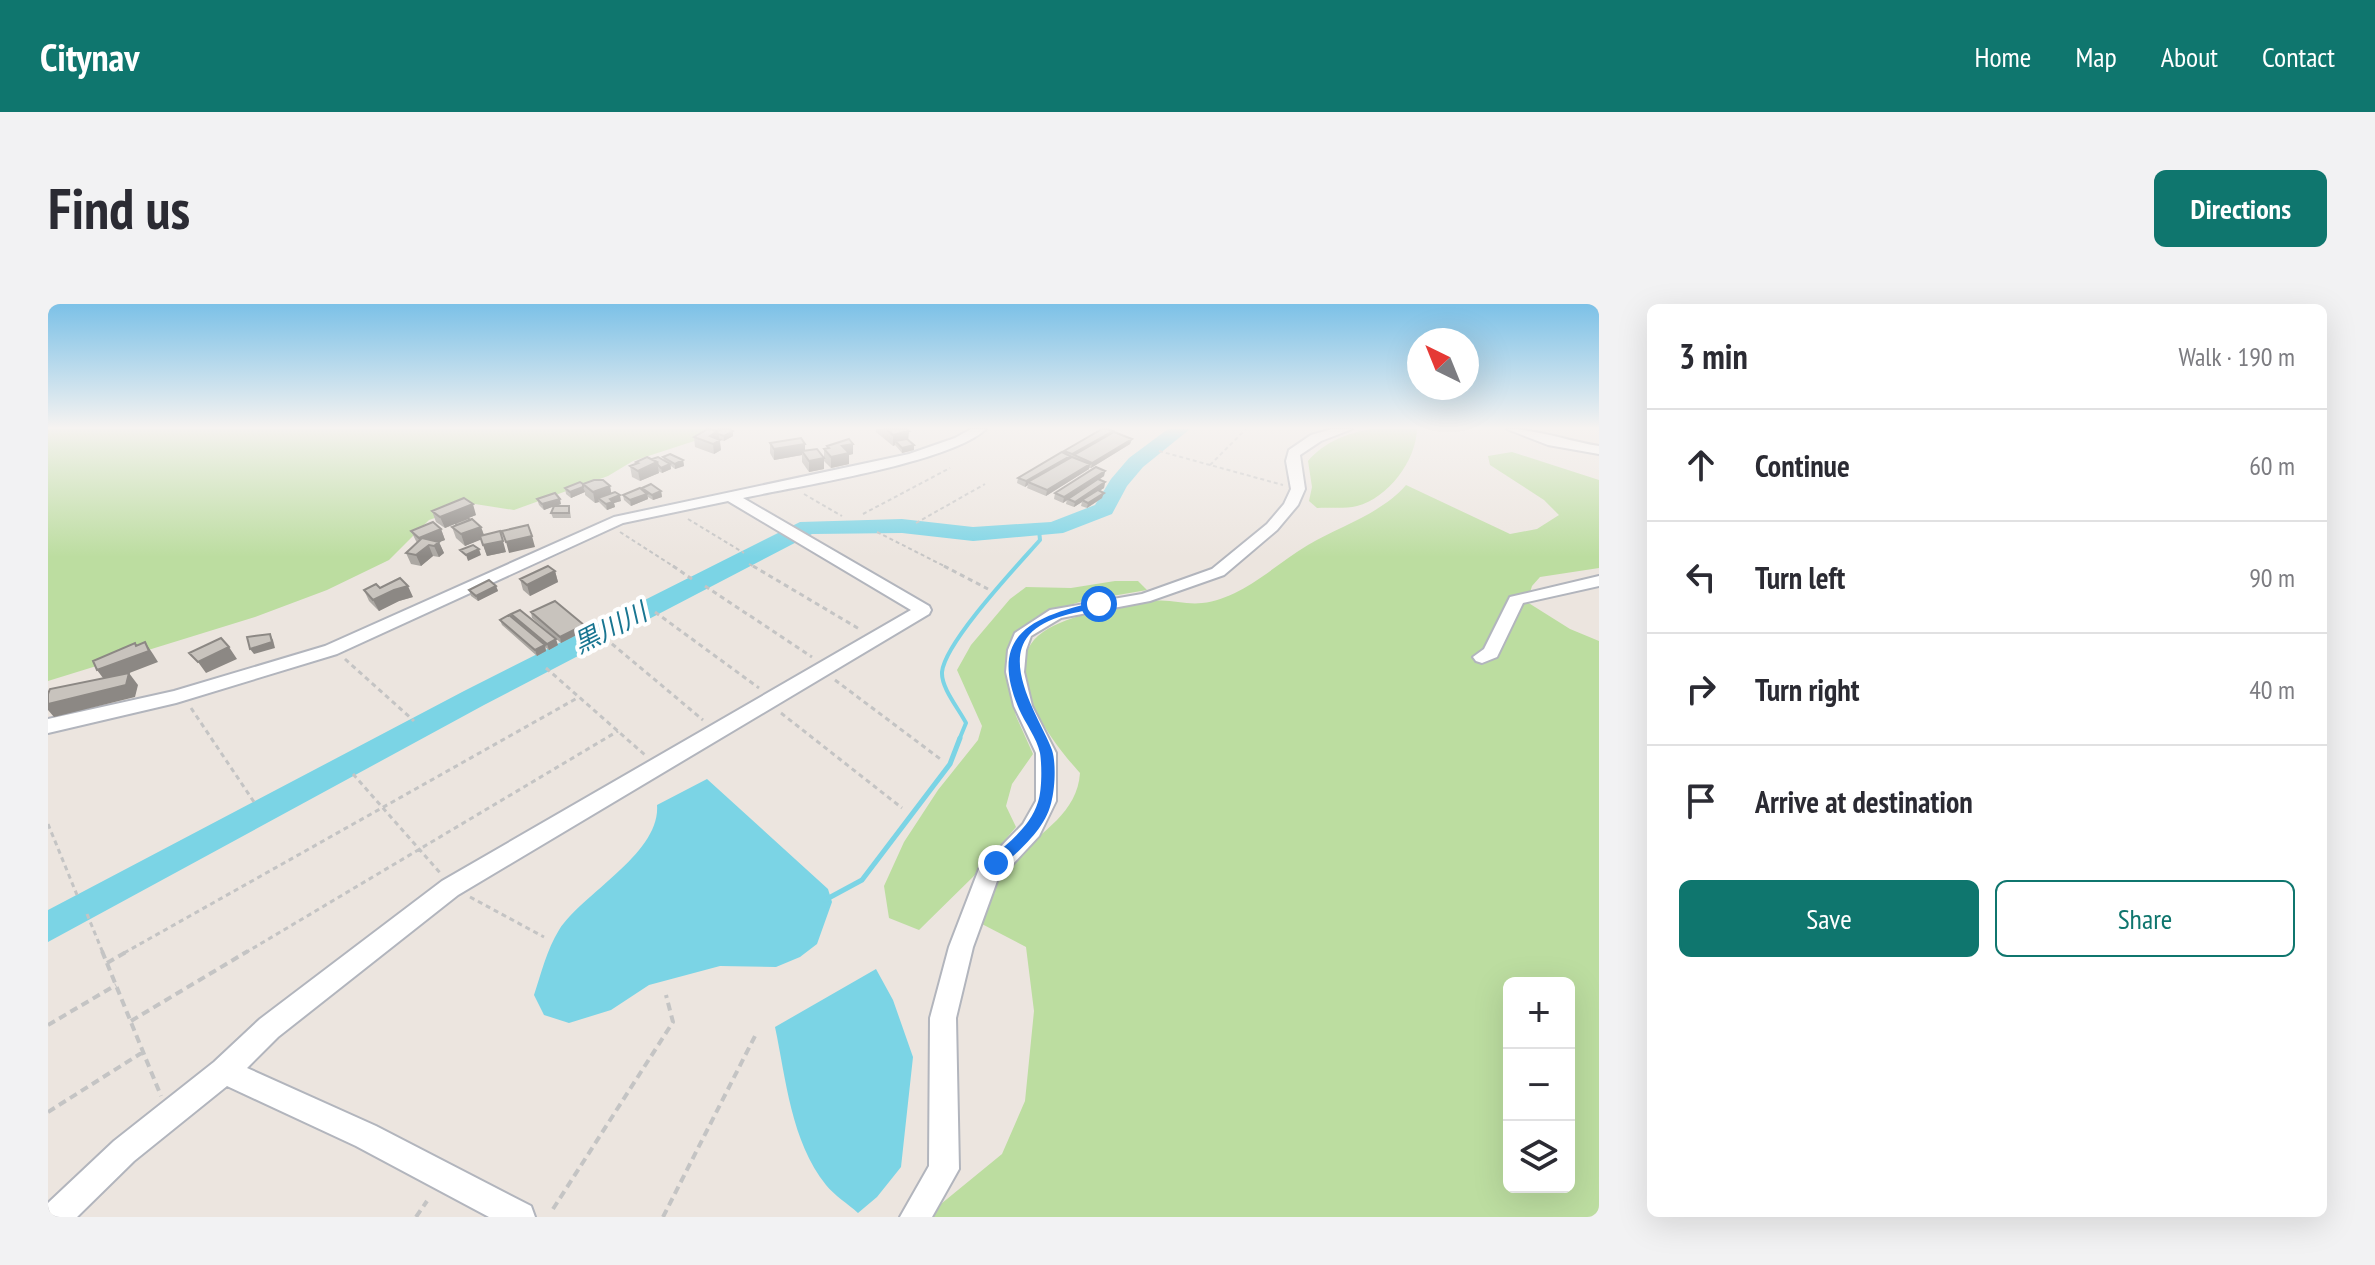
<!DOCTYPE html>
<meta charset="utf-8">
<style>
:root{--surface:#fff;--page:#f2f2f3;--text:#2b2b33;--muted:#7c7c81;--line:#e1e1e2;--accent:#0f766e}
body{margin:0;font-family:"PT Sans Narrow","Noto Sans JP",sans-serif;background:var(--page);color:var(--text)}
.controls{position:absolute;right:24px;bottom:24px;display:grid;overflow:hidden;border-radius:12px;box-shadow:0 8px 32px #0002}
.controls button{width:72px;height:72px;display:grid;place-items:center;padding:0;border:0;border-bottom:2px solid var(--line);background:var(--surface);color:var(--text);font:40px sans-serif}
.compass{position:absolute;left:1359px;top:24px;width:72px;height:72px;border-radius:50%;background:var(--surface);box-shadow:0 8px 32px #0002;rotate:317deg}
.stop{position:absolute;width:24px;height:24px;margin:-18px;border:6px solid #1a73e8;border-radius:50%;background:#fff}
.stop.end{background:#1a73e8;border-color:#fff;box-shadow:0 2px 8px #0008}
.list{margin:0;padding:0;list-style:none}
h2{display:flex;justify-content:space-between;align-items:center;height:104px;margin:0;padding:0 32px;font-size:34px}
h2 small{font-size:26px;font-weight:400;color:var(--muted)}
.list li{display:grid;grid-template-columns:52px 1fr auto;gap:24px;align-items:center;box-sizing:border-box;height:112px;padding:0 32px;border-top:2px solid var(--line)}
.list b{display:block;font-size:30px;white-space:nowrap}
.list em{font-size:26px;font-style:normal;color:var(--muted)}
.actions{display:flex;gap:16px;padding:24px 32px}
.actions a{flex:1;padding:18px 0;border:2px solid var(--accent);border-radius:12px;text-align:center;font-size:28px;color:var(--accent)}
.actions .main{background:var(--accent);color:#fff}
.icon{flex:none;width:44px;height:44px;fill:none;stroke:currentColor;stroke-width:2;stroke-linecap:round;stroke-linejoin:round}
.map{position:relative;flex:none;width:1551px;height:913px;overflow:hidden;border-radius:12px}
header{display:flex;align-items:center;gap:48px;box-sizing:border-box;height:112px;padding:0 40px;background:var(--accent);color:#fff}
header strong{font-size:38px}
nav{display:flex;gap:44px;margin-inline-start:auto;font-size:28px}
.intro{display:flex;align-items:center;justify-content:space-between;box-sizing:border-box;height:192px;padding:0 48px}
h1{margin:0;font-size:56px}
.button{padding:20px 36px;border-radius:12px;background:var(--accent);color:#fff;font-size:28px;font-weight:700}
main{display:flex;gap:48px;padding:0 48px}
aside{flex:1;background:var(--surface);border-radius:12px;box-shadow:0 8px 32px #0002}
.map>svg:first-child{display:block}
.green{fill:#bcdda0;fill-rule:evenodd}
.water{fill:#7bd4e5}
.lines{fill:none;stroke-linecap:round;stroke-linejoin:round}
.stream-far1{stroke:#7bd4e5;stroke-width:4}
.stream{stroke:#7bd4e5;stroke-width:5}
.river{fill:#7bd4e5;fill-rule:evenodd}
.minor-casing{stroke:#b2b5bd;stroke-width:4}
.path-far2{stroke:#c4c4c4;stroke-width:2;stroke-dasharray:4 3;stroke-linecap:butt}
.path-far1{stroke:#c4c4c4;stroke-width:3;stroke-dasharray:5 4;stroke-linecap:butt}
.path{stroke:#c4c4c4;stroke-width:4;stroke-dasharray:8 5;stroke-linecap:butt}
.minor{fill:#fff;fill-rule:evenodd}
.wall{fill:#aca8a3}
.shaded-wall{fill:#8c8884}
.building{fill:#c8c3bd;stroke:#8c8884;stroke-width:2}
.route{fill:#1a73e8}
.labels{text-anchor:middle;stroke-width:8;stroke-linejoin:round;paint-order:stroke}
.water-label{font-size:26px;font-style:italic;fill:#197591;stroke:#fff}
</style>
<header>
<strong>Citynav</strong>
<nav><a>Home</a><a>Map</a><a>About</a><a>Contact</a></nav>
</header>
<div class="intro"><h1>Find us</h1><a class="button">Directions</a></div>
<main>
<div class="map">
<svg width="1551" height="913" viewBox="0 0 1551 913">
<rect width="100%" height="100%" fill="#ece5df"/>
<!-- green -->
<path class="green" d="M0,125H683L585,157L560,172L466,206L427,200L381,216L341,256L279,286L207,313L0,377Z
M1322,125H1369C1368,157 1340,194 1309,202C1297,205 1282,203 1269,204L1261,197L1264,183L1260,157C1276,138 1298,130 1322,125Z
M1464,148L1551,176V264L1492,273L1484,282L1479,298L1522,325L1551,337V913H877L954,850L977,797L986,707L978,643L932,619C936,599 945,579 958,563C984,532 1029,514 1032,469C1005,439 945,363 995,328C1020,310 1075,302 1106,297C1122,295 1138,301 1154,299C1195,294 1226,261 1260,241C1292,222 1333,210 1358,181L1462,230L1489,225L1511,211L1496,196L1442,161L1440,152ZM1461,679H1521V883H1461Z
M1067,277H1090L1099,286L1035,297L993,310L966,329L958,370L968,412L985,450L964,480L958,502L968,523L930,568L871,626L841,614L836,582L856,538L890,486L930,436L934,422L909,366L923,341L962,295L978,283L1023,284Z"/>
<!-- water -->
<path class="water" d="M659,475L780,585L784,598L769,640L752,653L728,663L672,662L601,681L563,706L521,719L496,711L486,691C493,670 499,645 511,626C535,589 613,549 609,501Z
M828,665L845,696L865,753L853,863L829,893L810,909C800,900 786,891 778,881C743,837 738,775 727,723Z"/>
<g class="lines">
<!-- stream-far1 -->
<path class="stream-far1" d="M911,436L918,419C911,405 893,384 894,368C897,338 970,261 992,236L991,226"/>
<!-- stream -->
<path class="stream" d="M777,596L814,576L902,460L912,434"/>
<!-- river -->
<path class="river" d="M1120,125H1142L1095,163L1079,182L1064,210L1015,229L925,237L854,229L764,230L436,401L0,638V606L416,387L752,218L854,215L925,223L1003,218L1047,201L1063,175L1081,154Z"/>
<!-- minor casing -->
<g class="minor-casing">
<path id="minor" d="M923,125H938C902,159 749,182 695,194L881,302L883,306L881,310L410,591L230,733L199,764L328,822L483,902L487,913H441L308,842L179,782L86,857L29,913H0V899L66,837L166,758L212,715L394,577L863,306L680,197L575,219L289,350L128,399L0,429V415L126,387L277,342L566,213L861,150L907,134Z
M1284,125H1304L1273,137L1252,151L1257,185L1250,201L1229,226L1176,271L1102,297L1013,314L983,332L978,346L976,368L984,402L1008,449V497L991,532L949,577L925,643L908,714L911,865L884,913H852L881,862L882,714L901,643L931,565L975,520L988,497V449L966,402L958,368L960,346L967,329L1002,306L1094,290L1164,265L1219,220L1236,200L1243,185L1238,157L1241,146L1263,131Z
M1459,125C1489,125 1520,137 1551,142V150L1500,141Z
M1551,272V282L1475,299L1449,353L1434,359L1428,357L1425,353L1436,345L1462,293Z"/>
</g>
<!-- path-far2 -->
<path class="path-far2" d="M1111,147L1235,181
M1162,161L1198,125
M756,190L794,212
M815,210L902,164
M640,215L696,249
M868,219L937,180
M572,228L628,264
M829,228L900,264
M701,260L708,264"/>
<!-- path-far1 -->
<path class="path-far1" d="M625,262L644,275
M705,262L813,326
M896,262L940,285
M657,282L764,353
M607,308L711,384
M557,334L655,416
M297,355L366,417
M498,364L597,451
M787,376L895,457
M143,404L208,501
M733,409L854,504
M305,470L393,570
M0,520L29,591
M422,593L496,633
M39,610L55,649
M76,649L531,393
M197,649L570,427"/>
<!-- path -->
<path class="path" d="M54,647L113,792
M59,659L80,647
M83,717L200,647
M0,721L68,681
M0,808L95,748
M505,905L625,718L618,691
M368,913L379,897
M615,913L707,732"/>
<!-- minor -->
<use href="#minor" class="minor"/>
</g>
<!-- wall -->
<path class="wall" d="M660,125L685,132L676,137L672,136L673,146L666,150L647,143L646,133Z
M828,125H858L860,136L866,146L854,149L847,141L845,142L828,128Z
M1084,135L1082,140L1043,164H1041V165L998,192L979,184L980,181L977,183L969,179L970,174L1015,149L1016,147Z
M722,139L757,140V147L776,154V145L779,144V142L805,150L801,151V160L783,164L776,157V165L761,168L754,158V151L726,156L722,149Z
M615,153L635,156L636,162L627,165L623,162V165L614,169L610,167L611,169L592,177L584,173L582,162L588,160V158L616,156Z
M1057,167L1056,172L1051,176L1057,178L1056,184L1051,187L1054,194L1039,204L1033,202L1034,198L1026,203L1018,200L1019,195L1015,199L1006,195L1007,189Z
M535,180L562,182L563,189L573,197L566,199L567,203L559,206L551,198L547,199L537,191V188L523,194L518,190L517,184Z
M594,184L613,187L614,193L605,196L600,193V195L583,202L576,196L575,191L594,186Z
M489,195L513,200L508,202L522,207L523,214H505L503,209L506,202L496,206L491,201Z
M384,207L428,211L420,214L433,223L436,231L458,248L439,252L433,235L417,242L408,234L404,223L408,221L407,220L397,224L388,218Z
M393,225L397,236L391,238L396,249L391,253L385,252L373,262L363,260L358,249L369,239L363,227Z
M507,267L510,278L482,292L475,286L472,275Z
M448,282L450,287L430,297L423,292L421,286Z
M332,284L365,293L351,297L331,307L321,297L316,286Z
M483,308L538,326L513,339L484,314Z
M463,310L510,341L501,346L497,343L498,347L489,352L454,321L452,316L465,314Z"/>
<!-- shaded-wall -->
<path class="shaded-wall" d="M670,127L673,146L666,150L665,140L662,132Z
M685,127V132L676,137V132Z
M861,127L860,138L847,137V141L845,142V131Z
M1084,135L1082,140L1043,164L1044,159Z
M757,140V151L754,147V151L726,156V145Z
M805,140V150L801,151V160L783,164V153L794,142Z
M866,141V146L854,149V144Z
M1022,152L1021,157L980,178V181L977,183L978,177Z
M776,154V165L761,168V157Z
M635,156L636,162L627,165V160Z
M609,158L611,169L592,177L590,167Z
M622,160L623,165L614,169L613,164Z
M1042,160L1041,165L998,192L999,186Z
M1057,167L1056,172L1015,199L1016,193Z
M1057,178L1056,184L1036,197L1034,196V198L1026,203L1027,198Z
M562,182L564,193L550,194L551,198L547,199L545,188Z
M535,183L537,188L523,194L522,188Z
M613,187L614,193L605,196L604,191Z
M1056,189L1054,194L1039,204L1040,199Z
M599,190L600,195L583,202L582,196Z
M572,191L573,197L566,199L567,203L559,206L558,200L562,195Z
M512,195L513,200L496,206L494,200Z
M425,200L428,211L397,224L392,213Z
M433,223L437,234L417,242L413,230Z
M393,225L397,236L381,242L385,252L373,262L368,251L375,245L371,234Z
M484,232L487,243L461,249L458,238Z
M455,237L458,248L439,252L435,241Z
M391,238L396,249L391,253L386,242Z
M431,245L433,251L420,257L418,251Z
M507,267L510,278L482,292L479,281Z
M360,282L365,293L351,297L331,307L325,296L346,286Z
M448,282L450,287L430,297L428,292Z
M536,321L538,326L513,339L512,333Z
M222,330L225,336L227,344L206,350L202,345Z
M508,335L510,341L501,346L499,340Z
M97,338L105,350L110,358L58,378L49,366L94,349Z
M497,341L498,347L489,352L487,346Z
M181,343L189,355L158,369L150,358Z
M81,369L90,381L87,393L6,413L0,406V400Z"/>
<!-- building -->
<path class="building" d="M660,125L670,127L662,132L672,136L665,140L646,133Z
M672,125H681L685,127L676,132L670,130L669,127Z
M838,125H858L861,127L845,131Z
M1054,125H1059L1065,127L1024,150L1016,147Z
M1066,128L1084,135L1044,159L1026,151Z
M753,134L757,140L726,145L722,139Z
M801,135L805,140L794,142L801,149L783,153L776,145L781,144L779,142Z
M859,135L866,141L854,144L847,137Z
M769,145L776,154L761,157L754,147Z
M1014,148L1022,152L978,177L970,174Z
M622,150L635,156L627,160L615,153Z
M599,153L609,158L590,167L582,162L590,159L588,158Z
M610,153L622,160L613,164L610,161L609,158L604,155Z
M1024,153L1042,160L999,186L980,178Z
M1048,163L1057,167L1016,193L1007,189Z
M1050,175L1057,178L1027,198L1020,195Z
M546,176H555L562,182L545,188L535,180Z
M532,178L535,180V183L522,188L517,184Z
M603,180L613,187L604,191L594,184Z
M592,184L599,190L582,196L575,191Z
M1050,186L1056,189L1040,199L1034,196Z
M567,188L572,191L562,195L565,198L558,200L550,194Z
M507,189L512,195L494,200L489,195Z
M416,194L425,200L392,213L384,207Z
M506,202H521V209H503Z
M420,214L422,216L409,221L407,219Z
M424,215L433,223L413,230L404,223Z
M385,218L393,225L371,234L363,227Z
M480,221L484,232L458,238L454,227Z
M452,227L455,237L435,241L432,232Z
M374,234L391,238L386,242L381,241L368,251L358,249Z
M425,241L431,245L418,251L412,246Z
M500,262L507,267L479,281L472,275Z
M352,274L360,282L346,286L325,296L316,286L328,280L332,284Z
M441,276L448,282L428,292L421,286Z
M507,297L536,321L512,333L483,308Z
M472,306L508,335L499,340L463,310Z
M461,311L497,341L487,346L452,316Z
M222,330L224,338L202,345L199,333Z
M173,334L181,343L150,358L141,349Z
M97,338L101,347L49,366L45,357L87,339L88,342Z
M81,369L78,381L0,400V390L2,385Z"/>
<!-- sky -->
<linearGradient id="sky" x2="0" y2="1"><stop stop-color="#7cc1e7"/><stop offset="0.49" stop-color="#f6f3f1"/><stop offset="1" stop-color="#f6f3f1" stop-opacity="0"/></linearGradient>
<rect width="1551" height="253" fill="url(#sky)"/>
<!-- route -->
<path class="route" d="M1051,297L1056,300L1055,303C1031,308 998,312 981,331C954,362 994,418 1004,446C1008,458 1007,483 1004,495C999,524 973,544 954,563H943V554C961,538 982,523 990,498C994,487 994,461 992,449C989,434 977,419 971,405C938,328 988,312 1051,297Z"/>
<g class="labels">
<!-- water labels -->
<g class="water-label">
<text transform="translate(562 324) rotate(-27)" y="9">黒川川</text>
</g>
</g>
</svg>
<div class="controls">
<button>+</button>
<button>−</button>
<button><svg class="icon" aria-label="layers" viewBox="0 0 24 24"><path d="M12 4l9 5-9 5-9-5zM3 14l9 5 9-5"/></svg></button>
</div>
<svg class="compass" viewBox="-18 -18 36 36"><path d="M0-13l5 13h-10z" fill="#e53935"/><path d="M0 13l5-13h-10z" fill="#7c7c81"/></svg>
<div class="stop" style="left:1051px;top:300px"></div>
<div class="stop end" style="left:948px;top:559px"></div>
</div>
<aside>
<h2>3 min<small>Walk · 190 m</small></h2>
<ul class="list">
<li><svg class="icon" aria-label="ahead" viewBox="0 0 24 24"><path d="M12 20V5M6 11l6-6 6 6"/></svg><div><b>Continue</b></div><em>60 m</em></li>
<li><svg class="icon" aria-label="left" viewBox="0 0 24 24"><path d="M17 20v-9H6M10 6l-5 5 5 5"/></svg><div><b>Turn left</b></div><em>90 m</em></li>
<li><svg class="icon" aria-label="right" viewBox="0 0 24 24"><path d="M7 20v-9h11M14 6l5 5-5 5"/></svg><div><b>Turn right</b></div><em>40 m</em></li>
<li><svg class="icon" aria-label="arrive" viewBox="0 0 24 24"><path d="M6 21V4h12l-3 4 3 4H6"/></svg><div><b>Arrive at destination</b></div></li>
</ul>
<div class="actions"><a class="main">Save</a><a>Share</a></div>
</aside>
</main>
